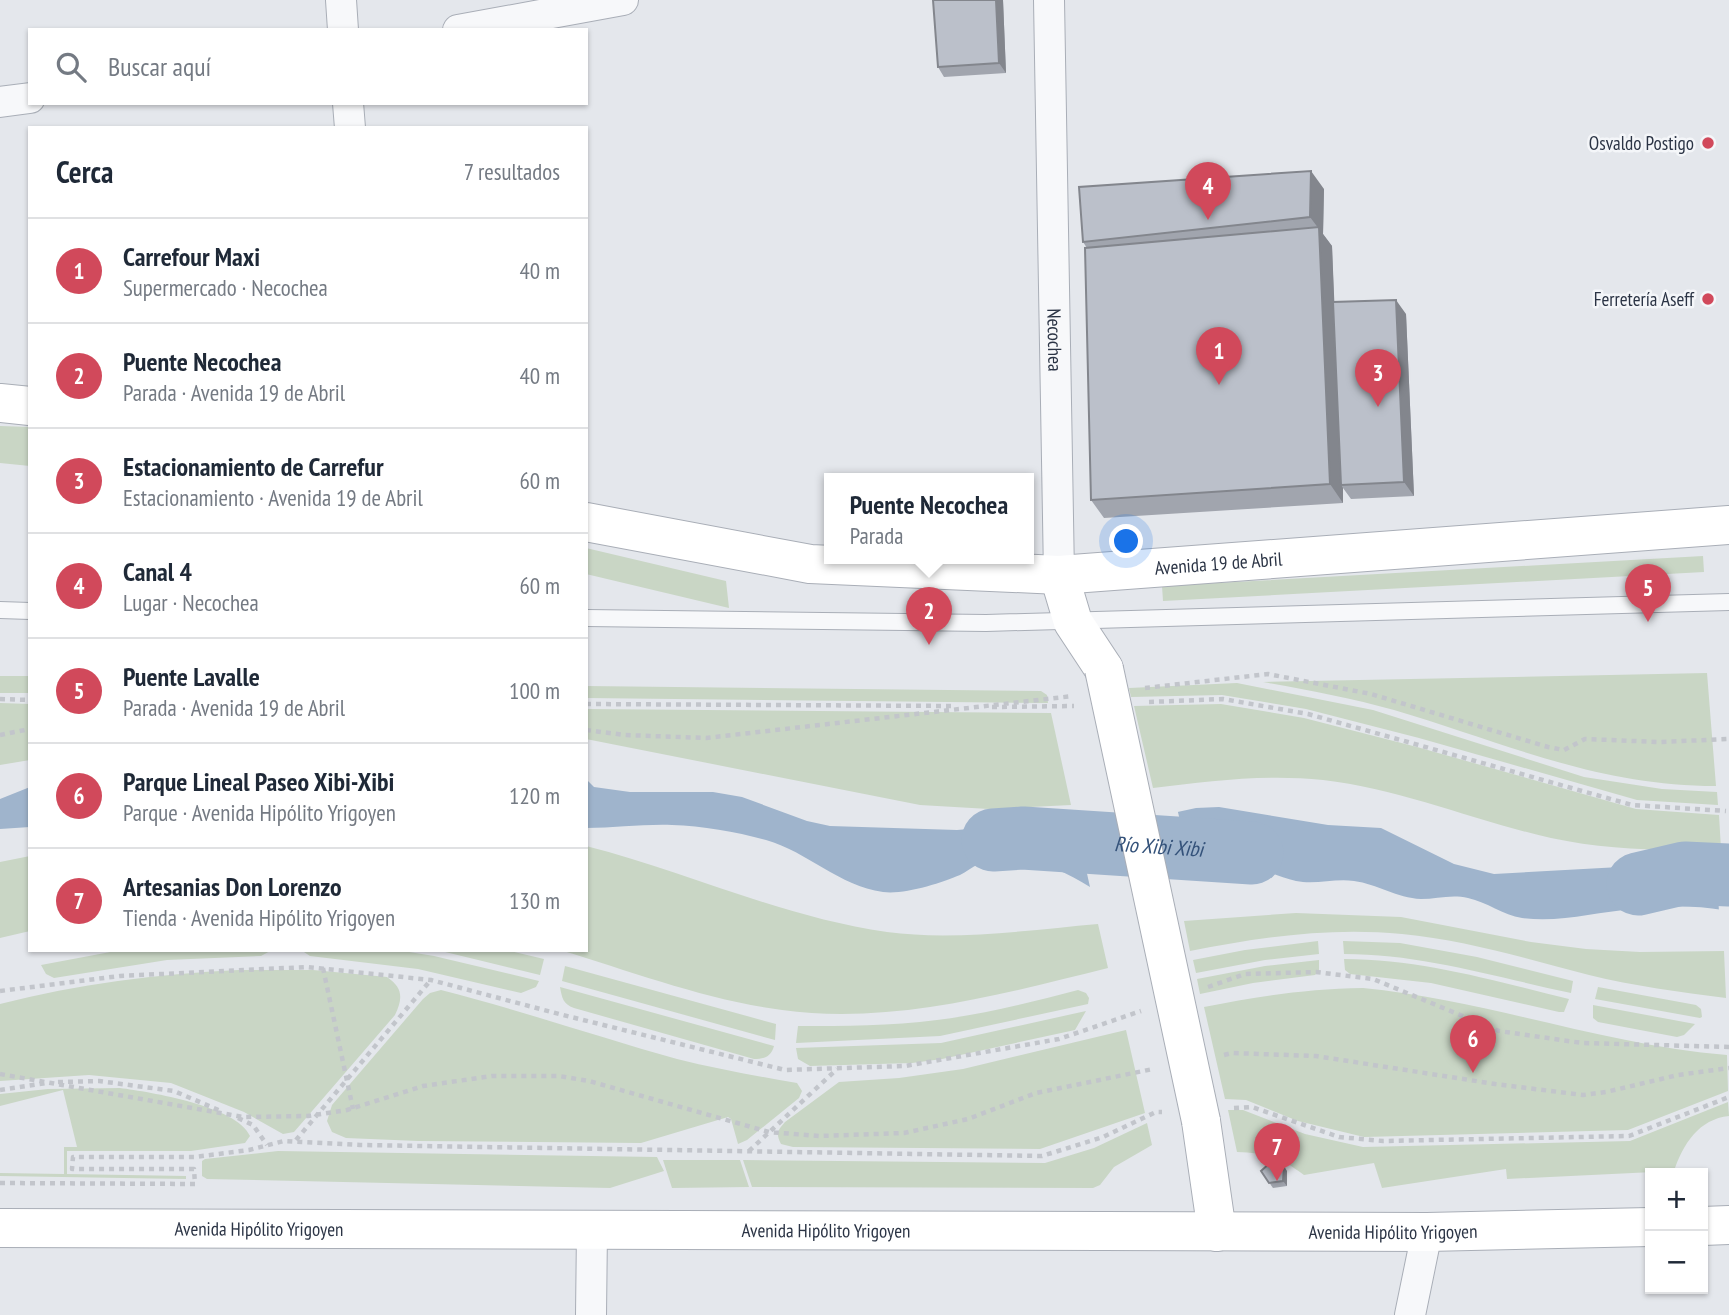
<!DOCTYPE html>
<html lang="es">
<meta charset="utf-8">
<style>
:root{--surface:#fff;--page:#f2f2f3;--text:#1f2937;--muted:#747a83;--line:#e0e1e3;--accent:#d1495b}
body{margin:0;font-family:"PT Sans Narrow",sans-serif;background:var(--page);color:var(--text)}
.controls{position:absolute;right:21px;bottom:21px;display:grid;overflow:hidden;border-radius:0px;box-shadow:0 2px 5px #0004}
.controls button{width:63px;height:63px;display:grid;place-items:center;padding:0;border:0;border-bottom:2px solid var(--line);background:var(--surface);color:var(--text);font:35px sans-serif}
.you{position:absolute;left:1127px;top:542px;width:24px;height:24px;margin:-18px;border:5px solid #fff;border-radius:50%;background:#1a73e8;box-shadow:0 0 0 10px #1a73e833}
.badge{display:grid;place-items:center;width:46px;height:46px;border-radius:50%;background:var(--accent);color:#fff;font-size:23px;font-weight:700}
.pin{position:absolute;translate:-50% -58px;filter:drop-shadow(0 2px 4px #0008)}
.pin::after{content:'';position:absolute;top:37px;width:24px;height:21px;background:inherit;clip-path:polygon(0 0,100% 0,50% 100%)}
.popup{position:absolute;left:824px;top:473px;width:210px;height:91px;box-sizing:border-box;display:grid;place-content:center;border-radius:0px;background:var(--surface);filter:drop-shadow(0 2px 5px #0005);font-size:23px;white-space:nowrap;color:var(--muted)}
.popup b{font-size:26px;color:var(--text)}
.popup::after{content:'';position:absolute;left:50%;top:100%;margin-left:-14px;border:14px solid transparent;border-top-color:var(--surface)}
.list{margin:0;padding:0;list-style:none}
h2{display:flex;justify-content:space-between;align-items:center;height:91px;margin:0;padding:0 28px;font-size:30px}
h2 small{font-size:23px;font-weight:400;color:var(--muted)}
.list li{display:grid;grid-template-columns:46px 1fr auto;gap:21px;align-items:center;box-sizing:border-box;height:105px;padding:0 28px;border-top:2px solid var(--line)}
.list b{display:block;font-size:26px;white-space:nowrap}
.list p{margin:0;font-size:23px;white-space:nowrap;color:var(--muted)}
.list em{font-size:23px;font-style:normal;color:var(--muted)}
.icon{flex:none;width:38px;height:38px;fill:none;stroke:currentColor;stroke-width:2;stroke-linecap:round;stroke-linejoin:round}
.map{position:relative;flex:none;width:1729px;height:1315px;overflow:hidden}
.search{position:absolute;background:var(--surface);box-shadow:0 2px 5px #0004;left:28px;top:28px;width:560px;height:77px;display:flex;align-items:center;gap:18px;box-sizing:border-box;padding:0 24px;border-radius:0px;color:var(--muted);font-size:26px}
.panel{position:absolute;background:var(--surface);box-shadow:0 2px 5px #0004;left:28px;top:126px;width:560px;height:826px;border-radius:0px}
.map>svg:first-child{display:block}
.green{fill:#c9d6c5}
.water{fill:#9fb4cc}
.pier{fill:#e4e7ec}
.lines{fill:none;stroke-linecap:round;stroke-linejoin:round}
.river{stroke:#9fb4cc;stroke-width:63}
.lane-casing{stroke:#a9aeb7;stroke-width:18}
.street-casing{stroke:#a9aeb7;stroke-width:32}
.secondary-casing{stroke:#a9aeb7;stroke-width:40}
.path{stroke:#c2c5cb;stroke-width:4.5;stroke-dasharray:5 5;stroke-linecap:butt}
.lane{stroke:#f7f8fa;stroke-width:16}
.street{stroke:#f7f8fa;stroke-width:30}
.secondary{stroke:#fff;stroke-width:38}
.secondary-bridge-casing{stroke:#a9aeb7;stroke-width:40;stroke-linecap:butt}
.secondary-bridge{stroke:#fff;stroke-width:38}
.wall{fill:#a1a5ae}
.shaded-wall{fill:#83868d}
.building{fill:#bbc0ca;stroke:#83868d;stroke-width:2}
.poi-dot{fill:#d1495b;stroke:#f4f6f9;stroke-width:2.5}
.labels{text-anchor:middle;stroke-width:5;stroke-linejoin:round;paint-order:stroke}
.poi-label{font-size:19px;fill:#2b3445;stroke:#f4f6f9;text-anchor:end}
.street-label{font-size:19px;fill:#2b3445;stroke:#f4f6f9}
.water-label{font-size:21px;font-style:italic;fill:#34527a;stroke:#f4f6f9}
</style>
<div class="map">
<svg width="1729" height="1315" viewBox="0 0 1729 1315">
<rect width="100%" height="100%" fill="#e4e7ec"/>
<!-- green -->
<path class="green" d="M0,426L30,427V466L0,463Z
M586,548L726,581L729,608L586,574Z
M1703,556L1704,572L1163,601L1162,586Z
M1707,673L1716,786C1596,786 1506,743 1394,710C1351,698 1307,690 1263,682Z
M0,676H30V693H0Z
M1237,683L1373,710L1584,777L1662,789L1717,792L1718,805L1637,800L1419,738L1306,709L1222,695L1131,697L1129,688Z
M586,686L1041,691L1047,695L1048,703L586,698Z
M0,703L30,704V760L0,765Z
M1221,704L1304,718L1417,747L1636,809L1719,815L1721,849C1664,851 1607,850 1551,838C1475,821 1401,789 1323,780C1266,774 1209,781 1153,788L1134,706Z
M586,709L1051,713L1071,805L989,809L920,805L586,739Z
M586,846C688,872 782,917 887,932C953,941 1031,930 1098,924L1108,968C1003,994 891,1025 782,1010C706,1000 633,972 560,950H586Z
M30,856V931L0,938V862Z
M1296,913L1401,917L1531,942L1586,949L1640,952L1724,951L1726,998C1680,992 1634,986 1589,975C1528,959 1465,940 1402,934C1330,927 1261,937 1190,951L1184,921Z
M1318,941L1319,954L1265,960L1196,973L1193,960L1245,950Z
M1343,941L1400,943L1477,957L1573,981L1571,993C1495,977 1422,954 1344,954Z
M121,950H272L261,956L167,960L54,978L46,974L41,965Z
M301,950H397L434,956L539,981L536,987L521,993L418,969L310,956Z
M437,950H506L544,959L540,975Z
M1344,959C1421,959 1495,981 1569,999L1564,1012H1559L1431,983L1350,974L1345,970Z
M1319,960V971L1315,975L1253,983L1200,994L1197,979L1265,966Z
M565,966L776,1024L775,1040L562,981Z
M238,970H313L387,977C403,988 403,998 395,1015L294,1132L283,1134L244,1112L171,1083L89,1075L0,1081V1004C78,984 157,974 238,970Z
M560,987L774,1046C771,1057 764,1059 754,1059L574,1008C563,1004 562,998 560,987Z
M1598,987L1696,1005L1701,1009L1702,1017L1700,1018L1595,999Z
M1363,988C1487,1000 1604,1045 1727,1055L1728,1091L1628,1130L1364,1137L1298,1121L1246,1100L1225,1099L1204,1007C1259,996 1306,989 1363,988Z
M441,990C520,1010 598,1037 677,1059C717,1069 757,1076 797,1083L802,1091L799,1098L747,1140L738,1144L731,1119L728,1117L641,1143L418,1141L346,1138L332,1132L327,1121L332,1105L423,999L430,993Z
M1078,990L1086,993L1089,998L1088,1004L940,1036L796,1043L798,1026C844,1026 891,1026 937,1020C985,1014 1032,1002 1078,990Z
M1593,1005L1695,1024L1684,1035L1677,1037L1598,1022L1593,1018Z
M1086,1011L1075,1030L942,1059L912,1063L810,1066L798,1059L796,1048L941,1043Z
M1126,1030L1145,1113L1040,1149L793,1147L781,1144C776,1134 777,1131 785,1122L839,1082L899,1078L963,1069Z
M120,1088C150,1092 237,1106 250,1136L245,1143L191,1151H67V1174L186,1176V1179L0,1176V1173L64,1174V1147H77L63,1090L0,1106V1094L48,1089Z
M1728,1102L1729,1116C1699,1119 1683,1144 1674,1171L1507,1179L1506,1169L1382,1188L1374,1163L1304,1175C1280,1157 1267,1153 1237,1152L1228,1110H1243L1305,1134L1363,1147L1630,1141Z
M1147,1123L1152,1145L1114,1167L1100,1185L1093,1188L752,1187L743,1160L1045,1163L1094,1148Z
M278,1151L657,1157L664,1171L610,1188L207,1179L202,1176V1161L205,1159Z
M663,1160H740L749,1187L672,1188Z"/>
<!-- water -->
<path class="water" d="M586,779L594,787L630,792H713L742,797L807,821L830,826L957,830L1075,820L1090,887C1060,867 1015,851 979,864C972,867 966,872 960,875C941,883 904,895 883,892C839,886 808,852 766,840C737,832 703,826 672,825C643,824 615,828 586,828Z
M30,787V827L0,829V799Z
M1219,807L1328,825L1381,828L1454,864L1494,874L1620,867L1660,862L1673,856L1721,855L1723,910C1694,905 1663,906 1633,909C1596,912 1560,923 1522,918C1503,915 1487,902 1468,898C1451,894 1437,899 1421,899C1397,898 1377,884 1354,881C1335,878 1316,885 1296,881C1286,879 1276,875 1266,871C1240,863 1211,857 1183,866L1159,816L1196,808Z"/>
<!-- pier -->
<path class="pier" d="M1177,808L1191,867L1172,876L1169,873L1155,816L1158,813Z
M1716,851H1722L1725,854L1727,911L1723,914L1719,913Z"/>
<g class="lines">
<!-- river -->
<g class="river">
<path id="s1" d="M993,840L1023,838L1252,853"/>
<path d="M1638,884L1685,873L1729,875"/>
</g>
<!-- lane casing -->
<g class="lane-casing">
<path id="lane" d="M0,610L30,611
M586,618L986,623L1729,602"/>
</g>
<!-- street casing -->
<g class="street-casing">
<g id="street">
<path d="M341,0L343,30"/>
<path id="s2" d="M1049,0L1059,575"/>
<path d="M458,30L623,0"/>
<path d="M0,102L30,98"/>
<path d="M348,103L350,128"/>
<path d="M591,1315L592,1230"/>
<path d="M1410,1315L1427,1232"/>
</g>
</g>
<!-- secondary casing -->
<g class="secondary-casing">
<g id="secondary">
<path d="M0,403L30,406"/>
<path id="s3" d="M586,522L810,564L1059,575L1729,525"/>
<path d="M1059,575L1073,622L1104,669"/>
<path d="M1201,1121L1217,1232"/>
<path d="M1703,1226L1729,1225"/>
<path id="s4" d="M0,1228L1427,1232L1650,1227"/>
</g>
</g>
<!-- path -->
<path class="path" d="M1145,688L1268,674L1371,694L1548,747L1564,750L1585,739L1659,742L1729,739
M0,699L30,700
M1149,702L1223,699L1308,714L1632,805L1726,811
M586,704L955,706
M992,707L1074,706
M586,730L625,735L706,738L1073,696
M0,735L30,729
M323,968L353,1109
M1208,987L1245,974L1316,972L1373,979L1499,1031L1582,1043L1729,1047
M0,991L120,976L307,967L431,980L559,1014L785,1070L905,1066L1059,1039L1141,1011
M1224,1055L1232,1053L1316,1056L1495,1084L1583,1095L1606,1092L1678,1075L1729,1068
M0,1074L243,1117L308,1116L347,1110L423,1086L492,1076H559L589,1081L769,1132L819,1136L904,1133L968,1119L1036,1093L1153,1069
M58,1082L99,1081L174,1091L223,1112
M0,1090L46,1083
M1234,1108L1252,1107L1339,1137L1383,1141L1629,1136L1729,1097
M238,1118L253,1125L267,1145
M296,1140L430,981
M749,1151L837,1069
M0,1183L195,1184L194,1169H72L73,1157H195L249,1150L284,1141L360,1145L1042,1156L1103,1137L1156,1112H1162"/>
<!-- lane -->
<use href="#lane" class="lane"/>
<!-- street -->
<use href="#street" class="street"/>
<!-- secondary -->
<use href="#secondary" class="secondary"/>
<!-- secondary-bridge casing -->
<g class="secondary-bridge-casing">
<path id="secondary-bridge" d="M1104,669L1201,1121"/>
</g>
<!-- secondary-bridge -->
<use href="#secondary-bridge" class="secondary-bridge"/>
</g>
<!-- wall -->
<path class="wall" d="M1003,0L1006,73L944,77L938,67Z
M1324,189L1323,234L1332,246L1334,302L1406,314L1414,496L1351,499L1343,488V503L1104,518L1091,500L1087,248L1083,242Z
M1261,1171H1287V1186L1273,1188Z"/>
<!-- shaded-wall -->
<path class="shaded-wall" d="M996,0H1003L1006,73L999,63Z
M1311,171L1324,189L1323,234L1332,246L1342,485H1341L1343,488V503L1330,484L1319,229L1310,217Z
M1396,300L1406,314L1414,496L1404,482Z
M1284,1166L1287,1171V1186L1283,1181Z"/>
<!-- building -->
<path class="building" d="M933,0H996L999,63L938,67Z
M1311,171L1310,217L1083,242L1079,187Z
M1319,227L1330,484L1091,500L1085,248Z
M1396,300L1404,482L1341,485L1333,302Z
M1271,1162L1284,1166L1283,1181L1269,1183L1261,1171Z"/>
<!-- markers -->
<g class="poi-dot">
<circle cx="1708" cy="143" r="7"/>
<circle cx="1708" cy="299" r="7"/>
</g>
<g class="labels">
<!-- poi labels -->
<g class="poi-label">
<text x="1694" y="150">Osvaldo Postigo</text>
<text x="1694" y="306">Ferretería Aseff</text>
</g>
<!-- street labels -->
<g class="street-label">
<text dy="7" stroke="none"><textPath href="#s2" startOffset="340">Necochea</textPath></text>
<text dy="7" stroke="none"><textPath href="#s3" startOffset="637">Avenida 19 de Abril</textPath></text>
<text dy="7" stroke="none"><textPath href="#s4" startOffset="259">Avenida Hipólito Yrigoyen</textPath></text>
<text dy="7" stroke="none"><textPath href="#s4" startOffset="826">Avenida Hipólito Yrigoyen</textPath></text>
<text dy="7" stroke="none"><textPath href="#s4" startOffset="1393">Avenida Hipólito Yrigoyen</textPath></text>
</g>
<!-- water labels -->
<g class="water-label">
<text dy="7" stroke="none"><textPath href="#s1" startOffset="166">Río Xibi Xibi</textPath></text>
</g>
</g>
</svg>
<div class="controls">
<button>+</button>
<button>−</button>
</div>
<div class="you"></div>
<div class="pin badge" style="left:1219px;top:385px">1</div>
<div class="pin badge" style="left:929px;top:645px">2</div>
<div class="popup"><b>Puente Necochea</b>Parada</div>
<div class="pin badge" style="left:1378px;top:407px">3</div>
<div class="pin badge" style="left:1208px;top:220px">4</div>
<div class="pin badge" style="left:1648px;top:622px">5</div>
<div class="pin badge" style="left:1473px;top:1073px">6</div>
<div class="pin badge" style="left:1277px;top:1181px">7</div>
<div class="search"><svg class="icon" aria-label="search" viewBox="0 0 24 24"><circle cx="10" cy="10" r="6"/><path d="M15 15l6 6"/></svg>Buscar aquí</div>
<section class="panel">
<h2>Cerca<small>7 resultados</small></h2>
<ul class="list">
<li><span class="badge">1</span><div><b>Carrefour Maxi</b><p>Supermercado · Necochea</p></div><em>40 m</em></li>
<li><span class="badge">2</span><div><b>Puente Necochea</b><p>Parada · Avenida 19 de Abril</p></div><em>40 m</em></li>
<li><span class="badge">3</span><div><b>Estacionamiento de Carrefur</b><p>Estacionamiento · Avenida 19 de Abril</p></div><em>60 m</em></li>
<li><span class="badge">4</span><div><b>Canal 4</b><p>Lugar · Necochea</p></div><em>60 m</em></li>
<li><span class="badge">5</span><div><b>Puente Lavalle</b><p>Parada · Avenida 19 de Abril</p></div><em>100 m</em></li>
<li><span class="badge">6</span><div><b>Parque Lineal Paseo Xibi-Xibi</b><p>Parque · Avenida Hipólito Yrigoyen</p></div><em>120 m</em></li>
<li><span class="badge">7</span><div><b>Artesanias Don Lorenzo</b><p>Tienda · Avenida Hipólito Yrigoyen</p></div><em>130 m</em></li>
</ul>
</section>
</div>
